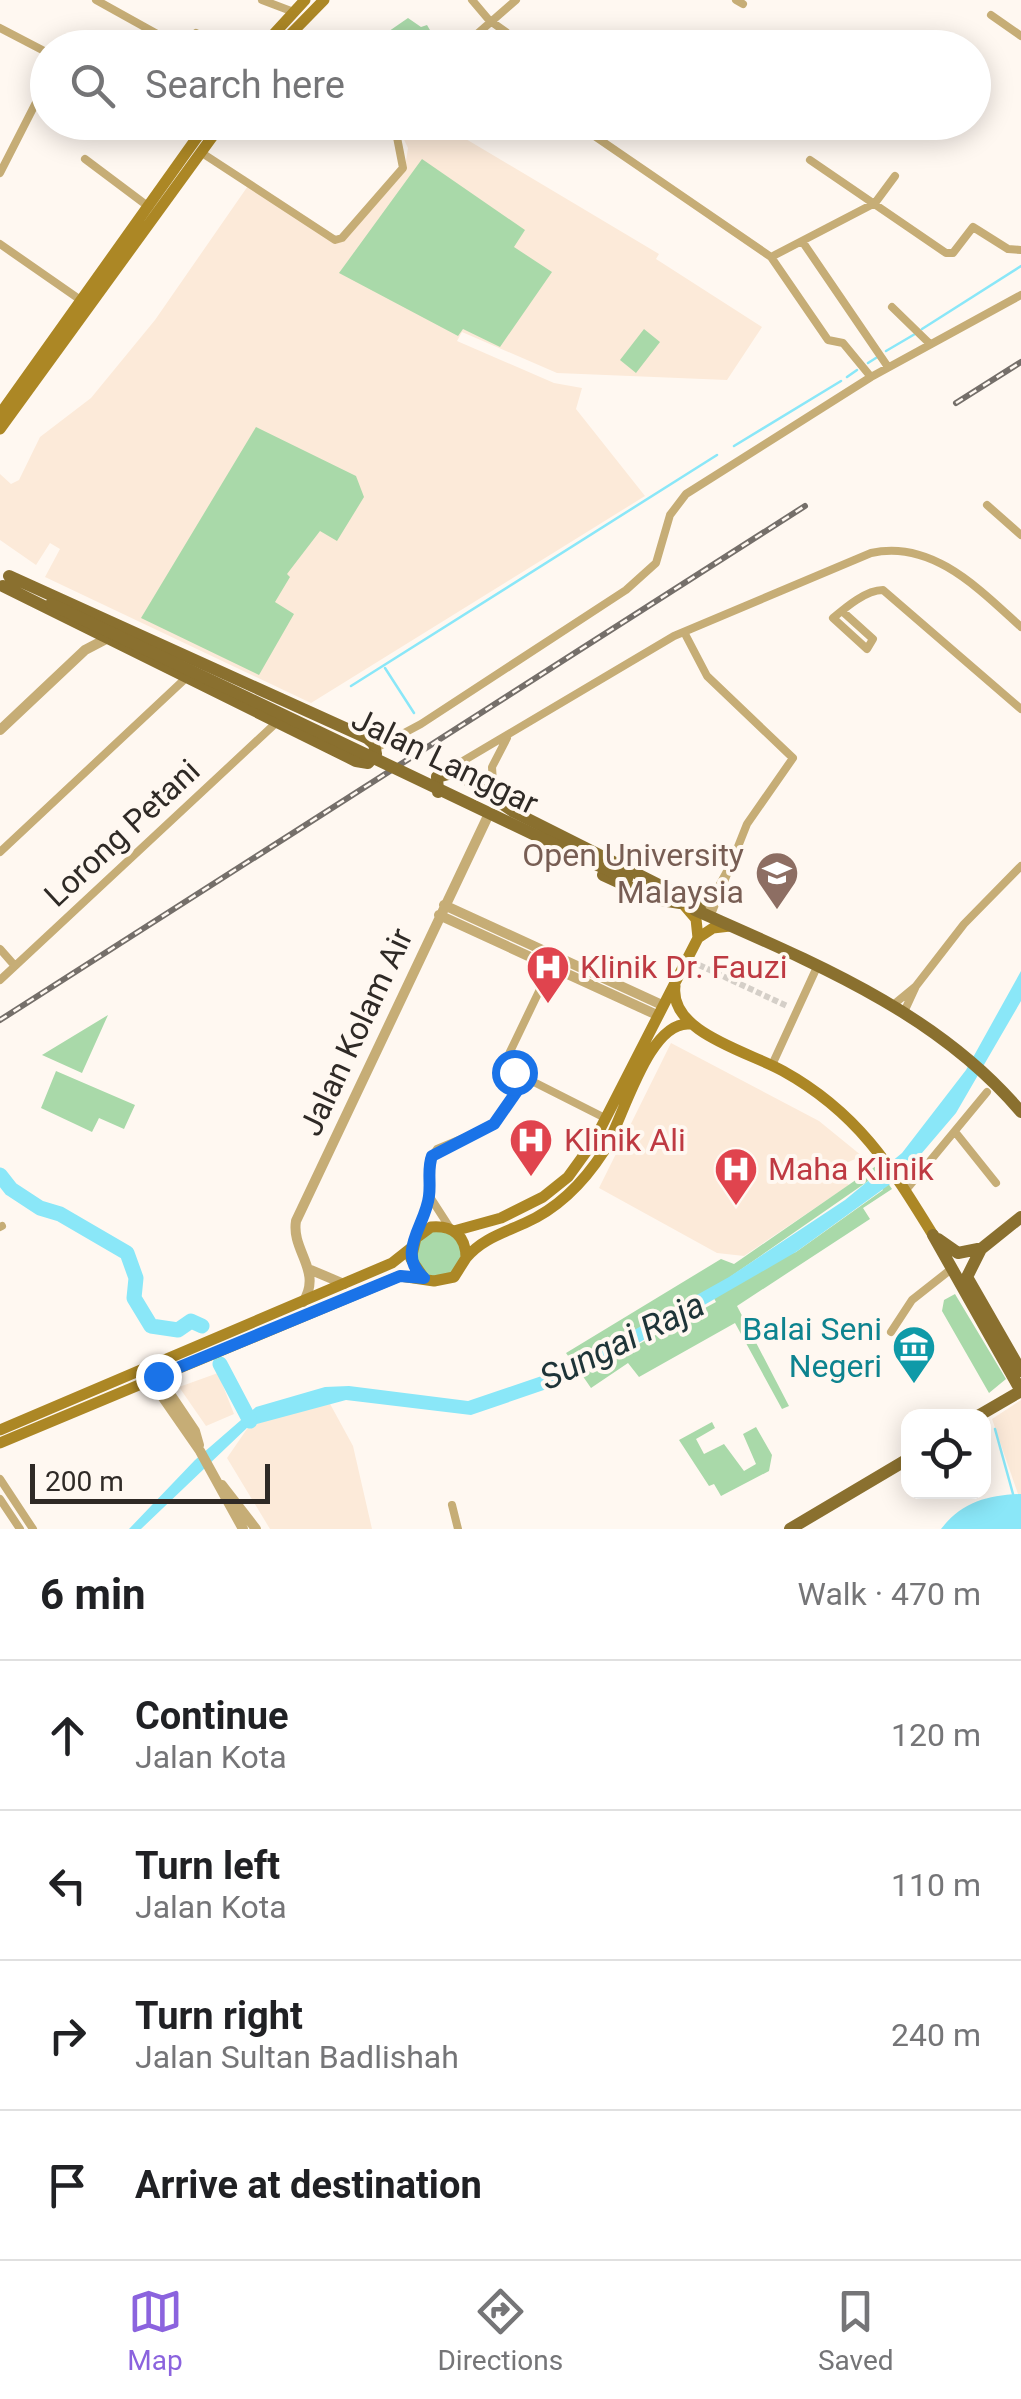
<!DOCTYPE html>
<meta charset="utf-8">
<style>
:root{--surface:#fff;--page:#f2f2f2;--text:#202124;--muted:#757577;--line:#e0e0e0;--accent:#8b63de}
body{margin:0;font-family:Roboto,sans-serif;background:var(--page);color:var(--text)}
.controls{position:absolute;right:30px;bottom:30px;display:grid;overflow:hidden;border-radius:20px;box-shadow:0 5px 25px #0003}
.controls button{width:90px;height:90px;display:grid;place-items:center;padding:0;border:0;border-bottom:2px solid var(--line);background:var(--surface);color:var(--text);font:50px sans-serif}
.scale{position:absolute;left:30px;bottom:25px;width:240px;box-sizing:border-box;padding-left:10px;border:5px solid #2f2a26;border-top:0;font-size:28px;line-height:35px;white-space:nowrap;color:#2f2a26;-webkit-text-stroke:8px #fff8f1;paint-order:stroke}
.stop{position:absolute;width:30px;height:30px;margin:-22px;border:8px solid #1a73e8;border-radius:50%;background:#fff}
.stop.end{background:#1a73e8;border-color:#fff;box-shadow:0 2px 10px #0008}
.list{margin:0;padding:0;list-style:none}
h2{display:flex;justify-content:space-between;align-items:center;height:130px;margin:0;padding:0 40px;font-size:42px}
h2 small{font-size:32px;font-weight:400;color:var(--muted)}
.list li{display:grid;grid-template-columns:65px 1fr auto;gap:30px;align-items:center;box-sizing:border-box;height:150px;padding:0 40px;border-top:2px solid var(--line)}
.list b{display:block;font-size:38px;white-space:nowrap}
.list p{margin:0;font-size:32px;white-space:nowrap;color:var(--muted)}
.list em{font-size:32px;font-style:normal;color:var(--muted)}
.icon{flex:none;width:55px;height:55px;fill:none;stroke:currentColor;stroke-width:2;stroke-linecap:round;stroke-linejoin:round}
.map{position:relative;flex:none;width:1021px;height:1529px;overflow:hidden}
.search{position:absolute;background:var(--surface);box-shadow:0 5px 25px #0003;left:30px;right:30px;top:30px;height:110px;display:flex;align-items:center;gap:25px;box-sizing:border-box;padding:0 35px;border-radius:55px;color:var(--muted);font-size:38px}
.sheet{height:730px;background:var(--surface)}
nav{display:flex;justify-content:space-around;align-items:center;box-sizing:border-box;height:140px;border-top:2px solid var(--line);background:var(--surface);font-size:28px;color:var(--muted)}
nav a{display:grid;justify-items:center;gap:5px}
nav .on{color:var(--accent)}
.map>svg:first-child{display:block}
.built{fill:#fcead9}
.green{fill:#a9d9a9;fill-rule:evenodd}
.water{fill:#8ae7f8}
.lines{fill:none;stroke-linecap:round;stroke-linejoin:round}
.stream{stroke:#8ae7f8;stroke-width:2.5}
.river{stroke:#8ae7f8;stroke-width:15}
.pedestrian-tunnel{stroke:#d5cfc8;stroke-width:6;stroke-dasharray:6 3;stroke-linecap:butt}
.minor{stroke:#c6ad76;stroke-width:8}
.tertiary{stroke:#c6ad76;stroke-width:10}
.secondary{stroke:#ac8725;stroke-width:11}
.primary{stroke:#8a702f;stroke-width:12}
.rail-casing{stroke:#756f6a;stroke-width:6}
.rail{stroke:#fff8f1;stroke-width:2.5;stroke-dasharray:8;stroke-linecap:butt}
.primary-bridge{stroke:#8a702f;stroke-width:12}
.route{stroke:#1a73e8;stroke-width:12}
.labels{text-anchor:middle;stroke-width:8;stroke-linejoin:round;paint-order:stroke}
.street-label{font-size:32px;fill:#2f2a26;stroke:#fff8f1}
.education-label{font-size:32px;fill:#785e54;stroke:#fff8f1;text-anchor:end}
.health-label{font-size:32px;fill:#be3a42;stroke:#fff8f1;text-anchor:start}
.culture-label{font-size:32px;fill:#0d838f;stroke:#fff8f1;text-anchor:end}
.water-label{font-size:35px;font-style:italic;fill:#1e3438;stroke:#fff8f1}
</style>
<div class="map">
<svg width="1021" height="1529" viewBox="0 0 1021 1529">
<rect width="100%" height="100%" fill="#fff8f1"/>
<!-- built -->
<path class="built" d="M396,123H439L659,254L656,259L762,327L727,380L557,373L462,332L457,341L554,383L582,388L576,409L645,496L311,703L45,577L60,549L50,543L36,565L0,540V474L11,484L19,480L40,437L91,398L155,320L250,183L343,242L404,173L408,148Z
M671,1043L819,1121L862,1156L835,1168L849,1185L744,1256L717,1253L599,1188Z
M218,1373L234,1414L206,1426L179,1387Z
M1021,1400V1494H1018L992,1419Z
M329,1402L353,1446L372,1529H270L227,1458L249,1426Z"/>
<!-- green -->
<path class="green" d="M408,18L421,27L427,25L440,47H366Z
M422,159L525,230L514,247L552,272L500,347L463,329L458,336L339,273Z
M644,329L660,342L636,373L620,360Z
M256,427L356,476L364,497L337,541L320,531L287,574L290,577L275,602L294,614L259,675L141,618Z
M108,1015L82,1073L42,1055Z
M56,1071L135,1105L124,1129L99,1118L92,1132L41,1108Z
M876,1166L892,1189L863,1208L870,1219L737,1306L789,1406L782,1409L735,1323L639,1377L628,1363L591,1388L582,1375L716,1302L709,1289L574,1364L566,1353L721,1259L734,1264ZM874,1177L883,1190L796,1252L730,1277Z
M415 1254a23 23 0 1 1 46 0a23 23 0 1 1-46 0Z
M955,1294L1006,1379L989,1393L942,1311L944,1300Z
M712,1422L715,1428L696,1439L704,1454L724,1444L744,1471L756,1464L743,1434L756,1427L772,1455L769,1471L721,1496L714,1484L709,1486L679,1440Z"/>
<!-- water -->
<path class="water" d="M1021,971V1001L956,1113L904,1174L796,1252L576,1379L471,1415L346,1400L249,1426L141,1529H129L195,1460L256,1407L325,1387L349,1386L468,1401L568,1367L729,1277L845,1200L902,1153L966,1070Z
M1021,1494V1529H941C962,1502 988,1495 1021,1494Z"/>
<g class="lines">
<!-- stream -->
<path class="stream" d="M922,329L1021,266
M886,351L915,334
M868,363L879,356
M847,377L857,370
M734,446L841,381
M385,668L414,713
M351,686L717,455
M995,1429L1013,1494"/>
<!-- river -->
<path class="river" d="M0,1175L11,1189L40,1208L60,1214L127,1253L136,1278L134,1298L151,1326L178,1330L191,1321L202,1326
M220,1364L250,1421"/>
<!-- pedestrian-tunnel -->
<path class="pedestrian-tunnel" d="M699,965L787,1006"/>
<!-- minor -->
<path class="minor" d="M96,0L159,35
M262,0L291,11
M472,0L489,20L524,45
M736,0L743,4
M991,15L1021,36
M0,28L48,53
M184,48L196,33L221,48
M461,48L516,0
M574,122L771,257L828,340L843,343L871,377
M202,153L335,240L342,238L403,168L394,122
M85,159L149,207
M810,160L946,253H953L973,227L1008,249L1021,250
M0,173L48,79
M802,241L888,367
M0,244L82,301
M771,257L875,203L895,176
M892,307L929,343
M987,505L1021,535
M842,611L873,639L867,649L833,618C846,607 866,590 883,590L1021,709
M684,632L707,676L793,758L747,824L710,917
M376,748L421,724L626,590L656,563L670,515L686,494L871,377L1021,295
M441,774L674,636L871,553C932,539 980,590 1021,627
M494,799L492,767L507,738
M0,852L186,678
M704,914L732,862
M0,949L15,966
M0,980L277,722
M893,1005L916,986
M904,1012L916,986L964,924L1021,866
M772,1065L817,967
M512,1071L605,1118
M515,1094L507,1058L556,956
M956,1133L996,1183
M906,1190L987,1092
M430,1197L450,1228
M0,1227L2,1226
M416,1238L430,1197L429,1160L437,1149L495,1125L526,1079
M891,1332L912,1300L950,1270
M0,1479L33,1529
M0,1499L20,1529
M452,1505L458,1529"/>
<!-- tertiary -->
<path class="tertiary" d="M0,730L85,650L106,639
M444,905L662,1005
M439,915L657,1015
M311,1270L344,1284
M303,1302C323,1271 291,1251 296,1221L487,818
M158,1376L195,1431L199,1445
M150,1379L200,1451L243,1529
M222,1485L256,1529"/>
<!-- secondary -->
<path class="secondary" d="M261,48L305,0
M277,48L324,0
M0,414L208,122
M0,429L223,122
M684,905L696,919L698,938
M675,986C669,1033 750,1052 783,1071C857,1112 890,1165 933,1235
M454,1231L501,1218L543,1197L568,1177L594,1141L698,938L713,928L730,926
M466,1258C482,1239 503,1233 525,1223C559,1208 584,1182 604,1151C623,1120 648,1020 690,1024
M0,1430L392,1263L411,1248
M0,1443L400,1276L434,1281L454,1277L466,1258C466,1236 453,1225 431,1227L416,1238L411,1259L424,1278"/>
<!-- primary -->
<path class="primary" d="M3,586L356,761L368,763L376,754L374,744L367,738L9,576
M438,792L437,777L456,772L514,812L697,904L702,913
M603,875L655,899L680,903
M695,910C812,962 937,1012 1021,1112
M1021,1217L981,1249L967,1277L1021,1371
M933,1235L1021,1391L978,1416
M938,1239L958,1253L978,1249
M790,1529L908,1459"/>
<!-- rail casing -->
<g class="rail-casing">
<path id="rail" d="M956,403L1021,362
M0,1020L805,506"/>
</g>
<!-- rail -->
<use href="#rail" class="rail"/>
<!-- primary-bridge -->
<path class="primary-bridge" d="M51,604L627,879"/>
</g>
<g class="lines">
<!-- route -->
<path class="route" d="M158,1376L400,1276L424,1278C395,1253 426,1225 429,1196C431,1182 427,1169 432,1156L494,1124L526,1078L514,1072"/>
</g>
<!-- icons -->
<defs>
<g id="university-pin" transform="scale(2.25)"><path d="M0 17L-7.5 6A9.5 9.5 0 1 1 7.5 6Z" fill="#8d6e63" stroke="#fff8f1"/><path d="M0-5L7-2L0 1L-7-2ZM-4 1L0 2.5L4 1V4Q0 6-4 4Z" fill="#fff"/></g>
<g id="hospital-pin" transform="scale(2.25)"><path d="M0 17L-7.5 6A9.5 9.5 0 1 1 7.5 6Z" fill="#e0444e" stroke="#fff8f1"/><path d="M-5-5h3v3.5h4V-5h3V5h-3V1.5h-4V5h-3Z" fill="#fff"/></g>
<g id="museum-pin" transform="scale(2.25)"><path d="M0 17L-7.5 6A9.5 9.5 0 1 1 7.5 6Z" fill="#0f9aa8" stroke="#fff8f1"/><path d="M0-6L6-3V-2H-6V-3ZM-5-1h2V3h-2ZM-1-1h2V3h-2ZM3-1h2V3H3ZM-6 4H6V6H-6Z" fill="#fff"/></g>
</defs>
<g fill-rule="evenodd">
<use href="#university-pin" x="777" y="873"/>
<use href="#hospital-pin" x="548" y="967"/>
<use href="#hospital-pin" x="531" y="1140"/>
<use href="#hospital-pin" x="736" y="1169"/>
<use href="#museum-pin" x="914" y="1347"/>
</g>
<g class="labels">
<!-- street labels -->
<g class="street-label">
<text transform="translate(445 761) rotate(26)" y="11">Jalan Langgar</text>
<text transform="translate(122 833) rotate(-43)" y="11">Lorong Petani</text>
<text transform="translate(356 1032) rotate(-65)" y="11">Jalan Kolam Air</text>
</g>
<!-- education labels -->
<g class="education-label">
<text x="744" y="866">Open University<tspan x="744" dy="37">Malaysia</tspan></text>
</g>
<!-- health labels -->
<g class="health-label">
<text x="580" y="978">Klinik Dr. Fauzi</text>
<text x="564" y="1151">Klinik Ali</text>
<text x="768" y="1180">Maha Klinik</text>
</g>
<!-- culture labels -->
<g class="culture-label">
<text x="882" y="1340">Balai Seni<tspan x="882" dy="37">Negeri</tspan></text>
</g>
<!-- water labels -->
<g class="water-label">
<text transform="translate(622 1341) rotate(-26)" y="12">Sungai Raja</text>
</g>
</g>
</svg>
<div class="controls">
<button><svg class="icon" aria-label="locate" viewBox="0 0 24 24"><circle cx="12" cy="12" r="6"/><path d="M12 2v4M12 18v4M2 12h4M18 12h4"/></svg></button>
</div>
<div class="scale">200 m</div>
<div class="stop" style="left:514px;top:1072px"></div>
<div class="stop end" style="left:158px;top:1376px"></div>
<div class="search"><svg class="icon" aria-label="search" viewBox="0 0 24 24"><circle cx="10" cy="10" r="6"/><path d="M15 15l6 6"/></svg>Search here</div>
</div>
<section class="sheet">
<h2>6 min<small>Walk · 470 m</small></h2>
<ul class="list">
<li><svg class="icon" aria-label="ahead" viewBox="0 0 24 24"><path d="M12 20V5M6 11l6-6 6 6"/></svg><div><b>Continue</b><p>Jalan Kota</p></div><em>120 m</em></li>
<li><svg class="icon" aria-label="left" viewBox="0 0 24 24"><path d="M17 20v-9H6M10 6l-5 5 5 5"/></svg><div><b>Turn left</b><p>Jalan Kota</p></div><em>110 m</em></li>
<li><svg class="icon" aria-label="right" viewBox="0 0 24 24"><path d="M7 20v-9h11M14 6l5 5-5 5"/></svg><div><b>Turn right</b><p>Jalan Sultan Badlishah</p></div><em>240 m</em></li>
<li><svg class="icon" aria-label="arrive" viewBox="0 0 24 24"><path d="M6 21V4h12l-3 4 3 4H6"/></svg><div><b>Arrive at destination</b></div></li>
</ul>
</section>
<nav>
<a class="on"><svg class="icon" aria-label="map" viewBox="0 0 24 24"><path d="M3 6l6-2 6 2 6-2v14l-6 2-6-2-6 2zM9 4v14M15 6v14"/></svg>Map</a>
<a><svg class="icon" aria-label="directions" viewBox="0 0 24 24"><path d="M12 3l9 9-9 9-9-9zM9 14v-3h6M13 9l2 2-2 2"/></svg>Directions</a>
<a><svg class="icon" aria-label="saved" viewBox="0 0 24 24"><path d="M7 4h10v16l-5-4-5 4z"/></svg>Saved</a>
</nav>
